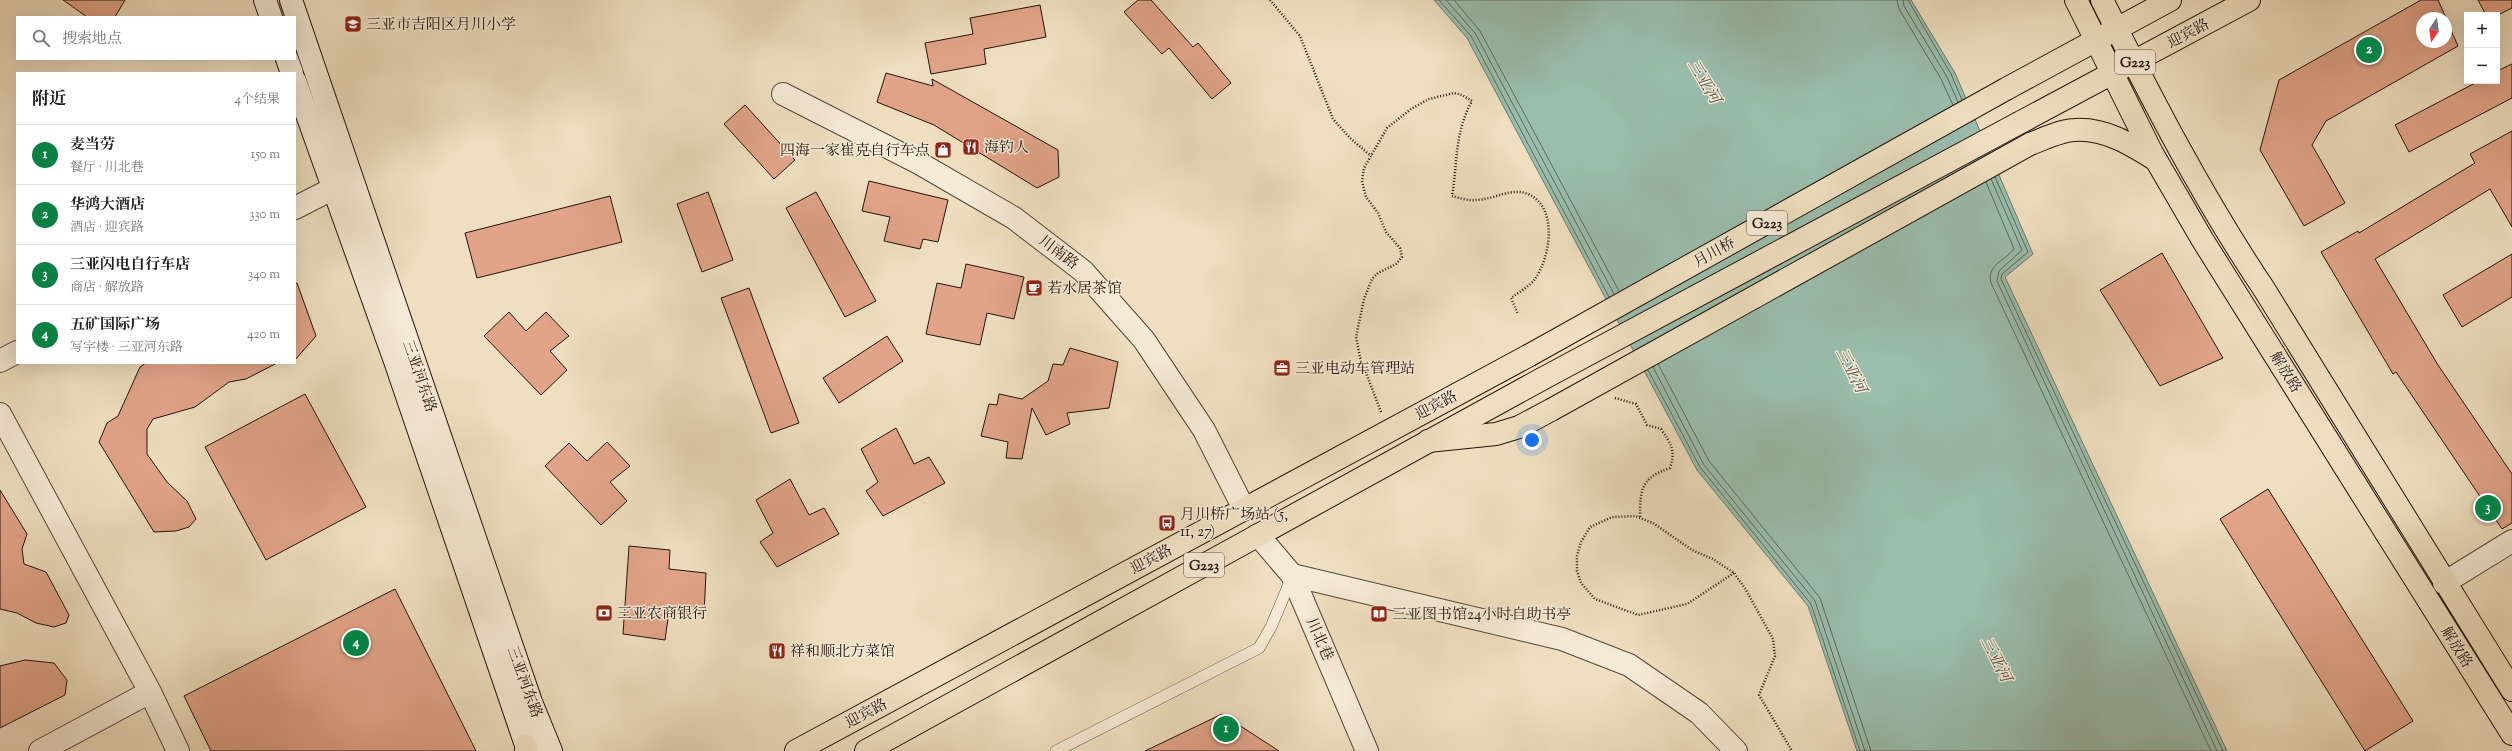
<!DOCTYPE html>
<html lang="zh">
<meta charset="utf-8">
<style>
:root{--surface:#fff;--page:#f2f2f2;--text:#202124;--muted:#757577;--line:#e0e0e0;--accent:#0b8043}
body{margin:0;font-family:"Sorts Mill Goudy","Noto Serif SC",serif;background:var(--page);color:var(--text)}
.controls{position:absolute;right:12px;top:12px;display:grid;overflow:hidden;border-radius:0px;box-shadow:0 4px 16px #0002}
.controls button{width:36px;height:36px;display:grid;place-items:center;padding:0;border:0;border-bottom:1px solid var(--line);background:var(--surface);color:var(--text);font:20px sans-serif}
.compass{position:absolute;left:2416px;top:12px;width:36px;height:36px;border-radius:50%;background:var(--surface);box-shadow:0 4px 16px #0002;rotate:193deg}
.you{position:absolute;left:1532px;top:440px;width:14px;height:14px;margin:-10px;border:3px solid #fff;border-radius:50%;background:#1a73e8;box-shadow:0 0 0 6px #1a73e833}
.badge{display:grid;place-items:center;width:26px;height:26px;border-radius:50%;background:var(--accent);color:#fff;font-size:13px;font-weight:700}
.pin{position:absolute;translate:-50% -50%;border:2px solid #fff;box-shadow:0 1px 4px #0006}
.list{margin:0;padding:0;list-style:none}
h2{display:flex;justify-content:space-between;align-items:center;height:52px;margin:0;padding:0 16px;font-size:17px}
h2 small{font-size:13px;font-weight:400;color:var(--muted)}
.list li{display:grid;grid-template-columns:26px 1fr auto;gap:12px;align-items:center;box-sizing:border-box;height:60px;padding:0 16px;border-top:1px solid var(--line)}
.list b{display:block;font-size:15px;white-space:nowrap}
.list p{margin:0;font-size:13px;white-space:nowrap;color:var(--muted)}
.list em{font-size:13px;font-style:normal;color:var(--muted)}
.icon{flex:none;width:22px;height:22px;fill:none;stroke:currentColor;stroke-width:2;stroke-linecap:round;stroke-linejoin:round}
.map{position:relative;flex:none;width:2512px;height:751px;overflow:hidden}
.search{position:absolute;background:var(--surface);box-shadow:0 4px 16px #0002;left:16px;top:16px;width:280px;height:44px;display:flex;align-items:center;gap:10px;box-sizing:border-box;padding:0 14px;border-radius:0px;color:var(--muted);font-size:15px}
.panel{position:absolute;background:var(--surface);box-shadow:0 4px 16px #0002;left:16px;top:72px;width:280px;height:292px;border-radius:0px}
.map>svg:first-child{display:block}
.water{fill:#9abdad;stroke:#6a796d}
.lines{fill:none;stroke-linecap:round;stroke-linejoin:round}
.shore{stroke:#5e685c;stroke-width:1}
.building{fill:#e2a489;stroke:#22140c}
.service-casing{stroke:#554739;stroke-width:12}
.minor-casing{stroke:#554739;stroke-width:24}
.secondary-casing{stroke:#22140c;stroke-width:24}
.primary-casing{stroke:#22140c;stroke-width:24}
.trunk-casing{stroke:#22140c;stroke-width:24}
.path{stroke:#22140c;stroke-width:2.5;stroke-dasharray:1 2;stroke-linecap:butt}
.service{stroke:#f5ead6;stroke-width:11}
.minor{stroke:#f5ead6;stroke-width:22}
.secondary{stroke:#f5ead6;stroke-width:22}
.primary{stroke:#efdfc0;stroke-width:22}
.trunk{stroke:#efdfc0;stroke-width:22}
.primary-bridge-casing{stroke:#22140c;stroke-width:24;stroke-linecap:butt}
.trunk-bridge-casing{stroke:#22140c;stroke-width:24;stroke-linecap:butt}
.primary-bridge{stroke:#efdfc0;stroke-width:22}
.trunk-bridge{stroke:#efdfc0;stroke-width:22}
.labels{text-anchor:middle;stroke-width:3;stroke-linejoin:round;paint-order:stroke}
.shield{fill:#f5ead6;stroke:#615449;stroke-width:1}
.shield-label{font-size:14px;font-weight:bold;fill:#22140c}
.poi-label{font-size:15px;fill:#22140c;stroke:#f5ead6;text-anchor:start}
.street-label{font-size:15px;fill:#22140c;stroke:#f5ead6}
.water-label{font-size:16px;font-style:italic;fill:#4c4f44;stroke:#f5ead6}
</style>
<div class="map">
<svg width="2512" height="751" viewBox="0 0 2512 751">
<rect width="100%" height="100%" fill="#efdfc0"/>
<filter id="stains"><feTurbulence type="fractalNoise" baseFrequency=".005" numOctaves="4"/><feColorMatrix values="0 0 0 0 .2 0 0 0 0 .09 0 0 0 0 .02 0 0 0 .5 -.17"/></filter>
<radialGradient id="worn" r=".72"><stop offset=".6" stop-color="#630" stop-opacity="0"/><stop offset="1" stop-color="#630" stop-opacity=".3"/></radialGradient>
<!-- water -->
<path class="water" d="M1434,0H1911L1955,73L2033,254L2005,277L2227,751H1857L1808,606L1697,470L1467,38Z"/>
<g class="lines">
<!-- shore -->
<path class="shore" d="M1439,0L1471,36L1609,297
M1446,0L1475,33L1614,294
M1454,0L1480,31L1619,291
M1897,0L1899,9L1941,79L1953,105
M1903,0L1904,6L1947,77L1958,102
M1908,0L1951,74L1962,100
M1995,177L2028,252L2002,274L2001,279L2223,751
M1991,179L2022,250L1999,271L1997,281L2217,751
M1986,182L2014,249C2006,260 1986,265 1991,283L2211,751
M1658,364L1709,461L1820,598L1871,751
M1653,367L1704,465L1815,601L1865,751
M1648,370L1700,467L1811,604L1860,751"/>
</g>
<!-- building -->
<path class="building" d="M63,0H125L115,17H87Z
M1138,0H1151L1193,47L1198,43L1231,83L1212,99L1169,48L1162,54L1124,12Z
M2421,0H2438L2446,18H2422V42H2446V19L2458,46L2326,121L2312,145L2345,203L2304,226L2260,150L2279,80Z
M2478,0H2512V8L2498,15H2486Z
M1040,5L1046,37L984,49L986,64L931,74L925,43L973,34L970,18Z
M2512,64V98L2409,152L2395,125L2479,81H2497V71Z
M886,73L933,86L932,79L1058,150L1059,177L1037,188L934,125L877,102Z
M745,105L795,160L774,179L724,124Z
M2512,131V227L2490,189L2375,259L2438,365L2512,474V523L2502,529L2396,372L2393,374L2321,252L2358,231L2359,233L2475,163L2470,154Z
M869,181L948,200L938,242L923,239L920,249L884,241L890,217L862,211Z
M708,192L733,260L702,272L677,204Z
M816,192L876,301L845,317L786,208Z
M610,196L622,242L477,278L465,233Z
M2162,253L2223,358L2160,386L2100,290Z
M2512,254V297L2462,327L2443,295Z
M966,264L1024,277L1014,319L987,313L980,345L926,334L937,283L961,288Z
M297,283L316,336L295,360V284Z
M749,288L799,423L771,433L721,298Z
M509,312L526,331L546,312L569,336L550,351L567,370L541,395L484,336Z
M887,336L903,361L839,403L823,378Z
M1070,348L1118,362L1109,408L1067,413L1070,424L1046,435L1032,408L1022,459L1006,458L1008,442L981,436L989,404L997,405L999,394L1022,399L1048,381L1053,364L1063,365Z
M146,363H277L246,379L229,382L195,407L153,419L147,429V454L167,482L187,501L196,519L189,527L176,531L154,532L99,442L107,423L118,416L140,367Z
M305,394L366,507L266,560L205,447Z
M896,428L914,464L929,457L945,483L883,516L866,491L878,482L861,449Z
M607,442L630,466L610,482L627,501L601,525L545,466L569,443L587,461Z
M790,479L809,515L824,508L839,534L777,567L760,542L773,533L756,500Z
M2268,489L2413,721L2365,751L2220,519Z
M0,490L27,534L22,549L24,564L46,572L69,615L66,623L54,627L36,623L17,613L0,609Z
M629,546L670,550L669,569L706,573L704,614L669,611L665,640L623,634Z
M395,589L476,751H211L184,696Z
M25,660L54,663L67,680L65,695L0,728V666Z
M1222,714L1279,751H1145Z"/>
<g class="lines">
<!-- service casing -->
<g class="service-casing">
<path id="service" d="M1056,751L1259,648L1271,627L1292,577"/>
</g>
<!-- minor casing -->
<g class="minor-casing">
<path id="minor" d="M783,94L919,163L1014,218L1083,271L1144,340L1204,430L1244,509
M295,208L334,188
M0,361L17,352
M0,414L150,692
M1258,535L1292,575L1367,751
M1292,575L1562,639L1629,665L1699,713L1736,751
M2444,583L2512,541
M40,751L150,692L178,751"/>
</g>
<!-- secondary casing -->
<g class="secondary-casing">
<path id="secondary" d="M265,0L271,17
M291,0L531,702L551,751
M287,59L292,73
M295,81L395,361L528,751"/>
</g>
<!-- primary casing -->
<g class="primary-casing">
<path id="primary" d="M2076,0L2152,153L2202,239L2512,734
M2102,0C2152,99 2202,197 2264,289L2512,690
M2030,144C2044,139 2061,130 2075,130C2105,128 2132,145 2156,160
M1428,441L1496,434L1519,427L1551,410
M526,746V751"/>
</g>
<!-- trunk casing -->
<g class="trunk-casing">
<path id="trunk" d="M2006,89L2170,0
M2021,122L2249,0
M796,751L1528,356
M866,751L1542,379"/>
</g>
<!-- path -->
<path class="path" d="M1270,0L1300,36L1333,119L1350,138L1371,156
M1615,398L1636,404L1647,425L1661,429C1671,444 1676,450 1670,468C1641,478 1640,489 1640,518
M1381,412L1360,357L1356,337L1364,299L1372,279L1378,273L1396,264L1402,257L1400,248L1386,232L1378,213L1366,197L1362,181L1364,168L1387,128L1411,109L1429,99L1454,93L1462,95L1472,101C1454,134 1458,161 1452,196C1459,198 1469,201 1476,200C1492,200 1512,187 1528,194C1558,207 1551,256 1535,279C1530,286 1519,292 1511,298L1518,314
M1734,573L1687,604L1638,615L1595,599L1581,583L1577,571V556L1581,542L1590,527L1612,517L1635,516L1653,523L1692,550L1713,559L1734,573L1746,590L1773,639L1775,656L1759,695L1792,751"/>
<!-- service -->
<use href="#service" class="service"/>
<!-- minor -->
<use href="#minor" class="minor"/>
<!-- secondary -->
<use href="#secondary" class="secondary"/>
<!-- primary -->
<use href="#primary" class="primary"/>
<!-- trunk -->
<use href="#trunk" class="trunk"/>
<!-- primary-bridge casing -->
<g class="primary-bridge-casing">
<path id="primary-bridge" d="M1551,410L2030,144"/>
</g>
<!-- trunk-bridge casing -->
<g class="trunk-bridge-casing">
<path id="trunk-bridge" d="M1528,356L2006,89
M1542,379L2021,122"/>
</g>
<!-- primary-bridge -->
<use href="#primary-bridge" class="primary-bridge"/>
<!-- trunk-bridge -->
<use href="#trunk-bridge" class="trunk-bridge"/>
</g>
<!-- icons -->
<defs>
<g id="school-square" transform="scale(0.9)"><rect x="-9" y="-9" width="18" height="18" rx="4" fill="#8f2418" stroke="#f5ead6"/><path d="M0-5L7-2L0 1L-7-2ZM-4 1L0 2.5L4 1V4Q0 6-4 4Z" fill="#fff"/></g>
<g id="restaurant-square" transform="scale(0.9)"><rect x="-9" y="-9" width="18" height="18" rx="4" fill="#8f2418" stroke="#f5ead6"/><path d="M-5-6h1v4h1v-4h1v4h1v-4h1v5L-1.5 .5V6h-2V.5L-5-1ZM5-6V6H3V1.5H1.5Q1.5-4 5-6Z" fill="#fff"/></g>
<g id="shop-square" transform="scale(0.9)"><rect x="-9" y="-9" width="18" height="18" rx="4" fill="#8f2418" stroke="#f5ead6"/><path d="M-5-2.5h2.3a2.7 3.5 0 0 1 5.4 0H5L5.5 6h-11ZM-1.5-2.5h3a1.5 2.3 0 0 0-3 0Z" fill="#fff"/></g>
<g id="cafe-square" transform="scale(0.9)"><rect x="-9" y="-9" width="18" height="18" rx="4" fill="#8f2418" stroke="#f5ead6"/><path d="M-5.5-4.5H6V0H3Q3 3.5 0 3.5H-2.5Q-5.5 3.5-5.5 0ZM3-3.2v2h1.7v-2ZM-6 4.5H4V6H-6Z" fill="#fff"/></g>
<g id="office-square" transform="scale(0.9)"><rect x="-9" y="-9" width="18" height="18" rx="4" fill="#8f2418" stroke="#f5ead6"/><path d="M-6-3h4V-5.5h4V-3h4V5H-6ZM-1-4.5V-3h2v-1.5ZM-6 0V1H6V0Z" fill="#fff"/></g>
<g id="bus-square" transform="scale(0.9)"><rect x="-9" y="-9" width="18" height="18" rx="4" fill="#8f2418" stroke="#f5ead6"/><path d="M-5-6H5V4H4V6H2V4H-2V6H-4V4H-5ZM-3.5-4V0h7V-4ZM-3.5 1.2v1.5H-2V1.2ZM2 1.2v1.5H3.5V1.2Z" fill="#fff"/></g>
<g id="bank-square" transform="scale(0.9)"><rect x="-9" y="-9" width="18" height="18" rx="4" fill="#8f2418" stroke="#f5ead6"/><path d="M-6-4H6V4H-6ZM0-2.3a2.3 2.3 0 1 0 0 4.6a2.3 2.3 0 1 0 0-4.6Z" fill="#fff"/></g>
<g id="library-square" transform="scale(0.9)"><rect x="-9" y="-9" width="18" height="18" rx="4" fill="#8f2418" stroke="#f5ead6"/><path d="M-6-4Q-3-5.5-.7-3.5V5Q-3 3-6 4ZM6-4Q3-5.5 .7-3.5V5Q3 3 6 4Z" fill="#fff"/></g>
</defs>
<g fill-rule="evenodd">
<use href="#school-square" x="353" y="24"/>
<use href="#restaurant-square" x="971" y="147"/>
<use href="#shop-square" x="943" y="150"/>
<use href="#cafe-square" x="1034" y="288"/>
<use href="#office-square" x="1282" y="368"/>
<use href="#bus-square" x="1167" y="523"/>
<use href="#bank-square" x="604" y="613"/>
<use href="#library-square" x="1379" y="614"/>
<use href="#restaurant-square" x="777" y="651"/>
</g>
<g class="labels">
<!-- shield labels -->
<g class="shield">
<rect x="2115" y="50" width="40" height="24" rx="3"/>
<rect x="1747" y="211" width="40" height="24" rx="3"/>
<rect x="1184" y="553" width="40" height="24" rx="3"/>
</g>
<g class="shield-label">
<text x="2135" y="67">G223</text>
<text x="1767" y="228">G223</text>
<text x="1204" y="570">G223</text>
</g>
<!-- poi labels -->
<g class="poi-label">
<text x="366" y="29">三亚市吉阳区月川小学</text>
<text x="984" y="152">海钓人</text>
<text x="930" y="155" text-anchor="end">四海一家崔克自行车点</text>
<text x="1047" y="293">若水居茶馆</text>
<text x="1295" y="373">三亚电动车管理站</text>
<text x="1180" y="519">月川桥广场站 (5,<tspan x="1180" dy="17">11, 27)</tspan></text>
<text x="617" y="618">三亚农商银行</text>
<text x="1392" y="619">三亚图书馆24小时自助书亭</text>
<text x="790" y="656">祥和顺北方菜馆</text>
</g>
<!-- street labels -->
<g class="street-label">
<text transform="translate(2188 33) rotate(-28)" y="5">迎宾路</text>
<text transform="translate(1059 252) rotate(37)" y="5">川南路</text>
<text transform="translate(1714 252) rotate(-29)" y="5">月川桥</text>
<text transform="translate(2286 372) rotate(58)" y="5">解放路</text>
<text transform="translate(420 376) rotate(71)" y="5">三亚河东路</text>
<text transform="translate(1436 405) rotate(-28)" y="5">迎宾路</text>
<text transform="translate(1151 559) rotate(-28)" y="5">迎宾路</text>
<text transform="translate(1320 639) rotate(66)" y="5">川北巷</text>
<text transform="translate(2457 647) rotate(58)" y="5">解放路</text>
<text transform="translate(525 682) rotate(70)" y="5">三亚河东路</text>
<text transform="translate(866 713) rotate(-28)" y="5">迎宾路</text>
</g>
<!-- water labels -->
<g class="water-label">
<text transform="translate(1705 81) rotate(59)" y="6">三亚河</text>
<text transform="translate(1852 370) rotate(63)" y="6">三亚河</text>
<text transform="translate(1997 659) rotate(63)" y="6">三亚河</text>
</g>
</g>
<rect width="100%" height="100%" filter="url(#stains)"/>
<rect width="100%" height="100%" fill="url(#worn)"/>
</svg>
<div class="controls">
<button>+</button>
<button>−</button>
</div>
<svg class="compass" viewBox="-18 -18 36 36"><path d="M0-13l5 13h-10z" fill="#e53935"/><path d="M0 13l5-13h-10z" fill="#757577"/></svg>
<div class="you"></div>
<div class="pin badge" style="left:1226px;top:729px">1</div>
<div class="pin badge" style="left:2369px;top:50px">2</div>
<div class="pin badge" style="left:2488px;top:508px">3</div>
<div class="pin badge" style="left:356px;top:643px">4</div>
<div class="search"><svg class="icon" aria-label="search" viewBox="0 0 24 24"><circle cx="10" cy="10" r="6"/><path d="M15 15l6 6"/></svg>搜索地点</div>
<section class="panel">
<h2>附近<small>4个结果</small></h2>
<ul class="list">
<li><span class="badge">1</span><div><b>麦当劳</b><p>餐厅 · 川北巷</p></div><em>150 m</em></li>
<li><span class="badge">2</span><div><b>华鸿大酒店</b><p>酒店 · 迎宾路</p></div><em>330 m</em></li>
<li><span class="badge">3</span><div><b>三亚闪电自行车店</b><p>商店 · 解放路</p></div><em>340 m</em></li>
<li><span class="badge">4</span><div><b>五矿国际广场</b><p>写字楼 · 三亚河东路</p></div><em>420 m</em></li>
</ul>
</section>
</div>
